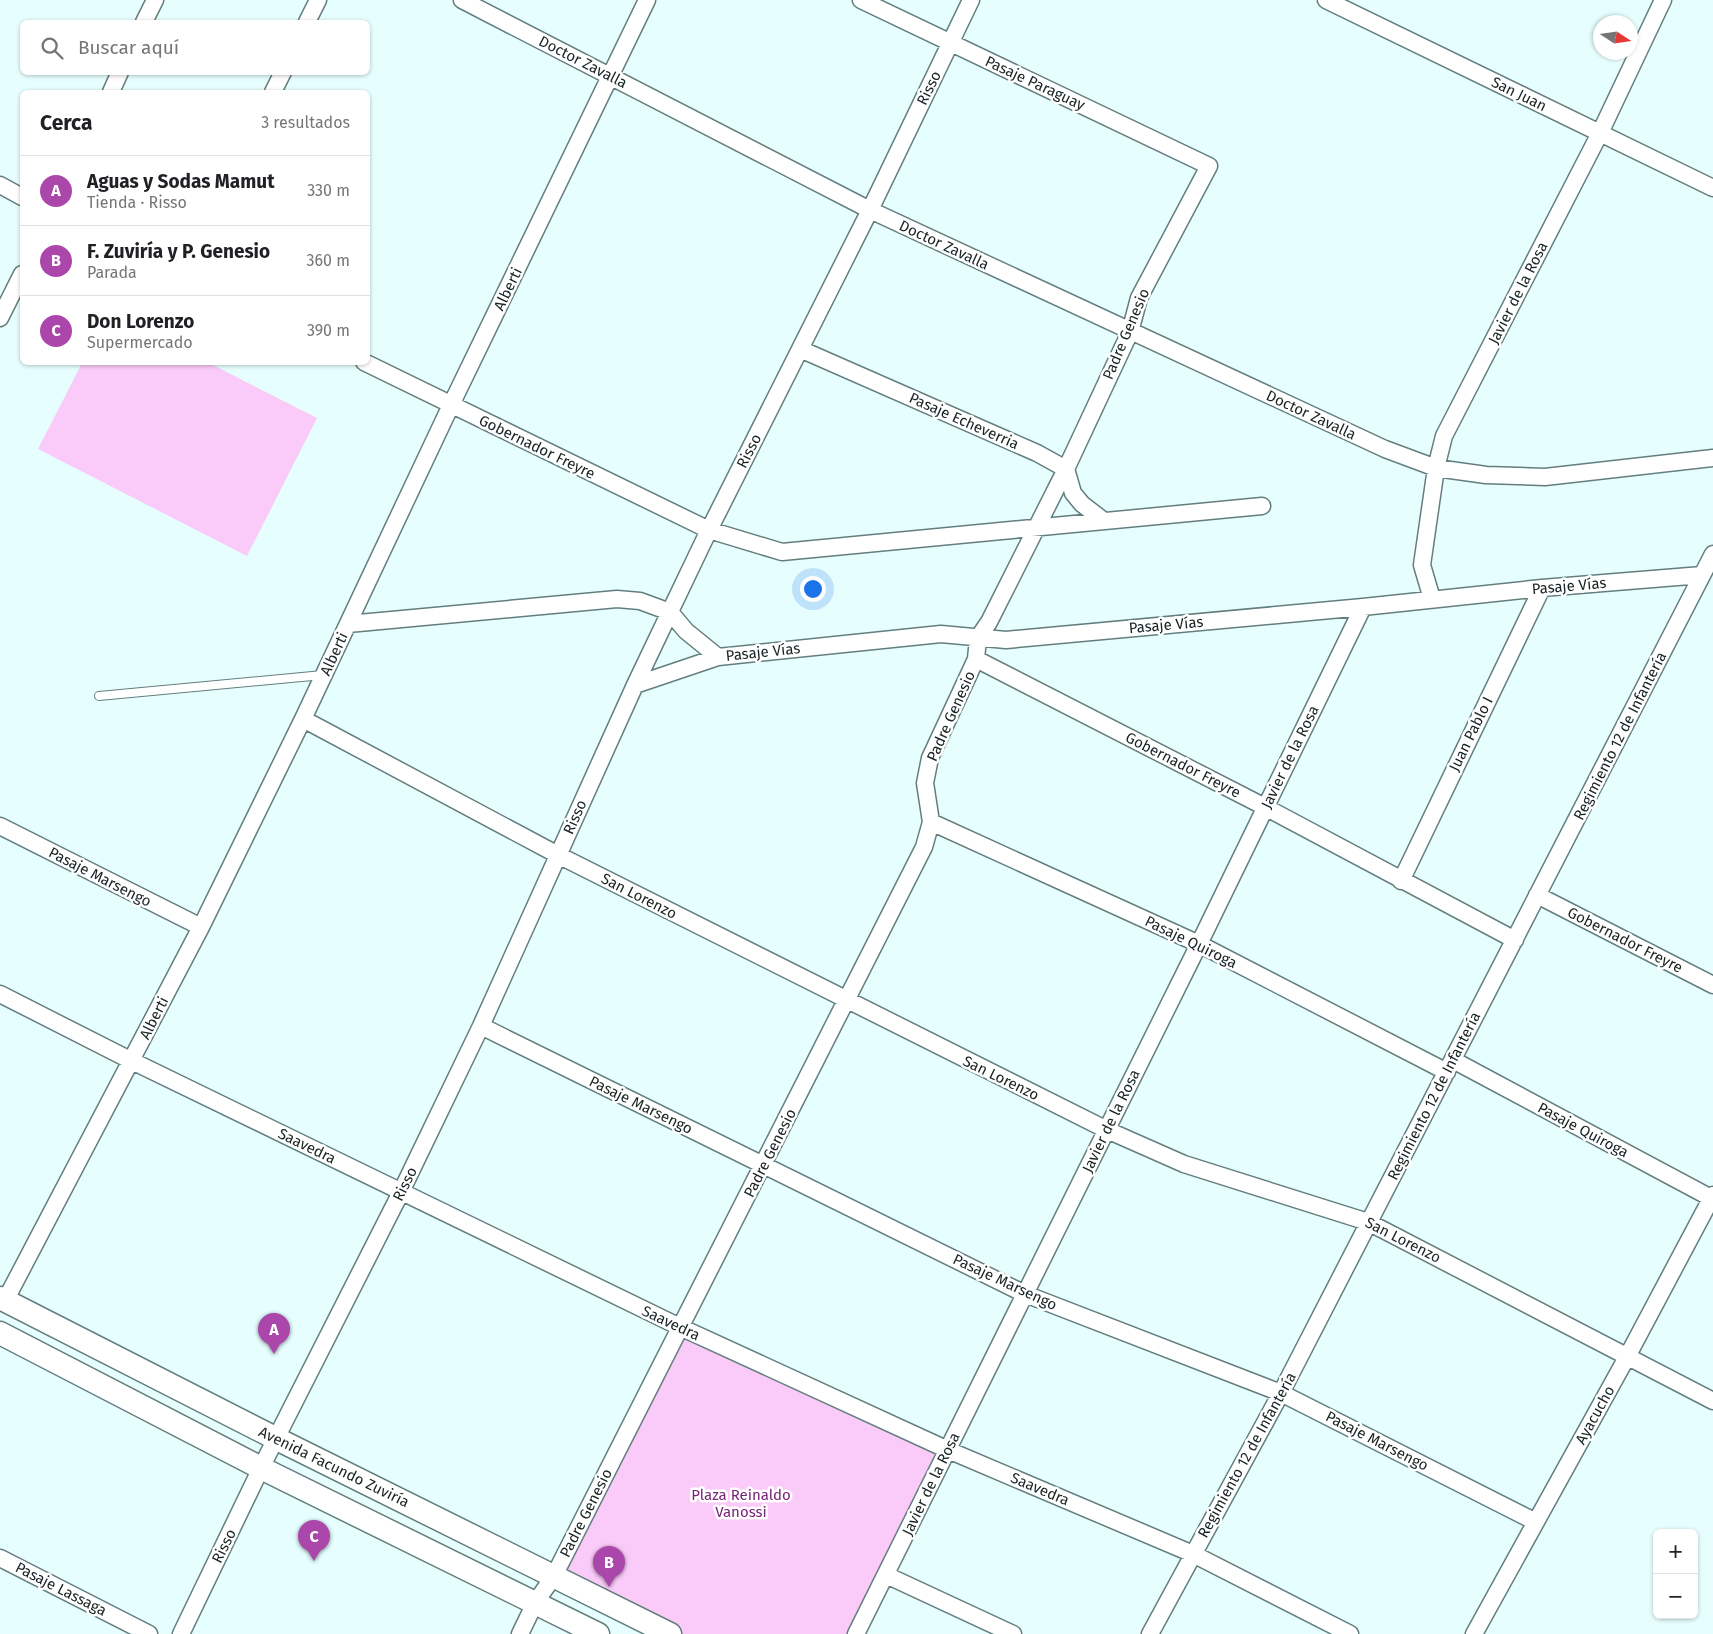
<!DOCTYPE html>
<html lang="es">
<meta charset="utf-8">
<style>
:root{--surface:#fff;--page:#f6f6f6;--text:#202124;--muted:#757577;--line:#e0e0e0;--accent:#ab46ab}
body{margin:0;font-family:"Fira Sans",sans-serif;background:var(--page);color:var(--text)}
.controls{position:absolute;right:15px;bottom:15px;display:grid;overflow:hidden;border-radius:8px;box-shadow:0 1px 4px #0004}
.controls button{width:45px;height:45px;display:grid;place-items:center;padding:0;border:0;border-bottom:1px solid var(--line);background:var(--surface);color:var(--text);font:25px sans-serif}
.compass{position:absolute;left:1593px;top:15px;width:45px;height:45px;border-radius:50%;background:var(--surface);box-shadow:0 1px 4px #0004;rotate:102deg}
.you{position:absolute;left:812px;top:588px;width:18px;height:18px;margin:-12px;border:4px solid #fff;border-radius:50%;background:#1a73e8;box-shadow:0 0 0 8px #1a73e833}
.badge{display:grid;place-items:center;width:32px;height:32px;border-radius:50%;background:var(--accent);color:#fff;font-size:16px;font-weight:700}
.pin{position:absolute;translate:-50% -41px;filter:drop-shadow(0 1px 2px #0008)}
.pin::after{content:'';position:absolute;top:26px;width:18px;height:15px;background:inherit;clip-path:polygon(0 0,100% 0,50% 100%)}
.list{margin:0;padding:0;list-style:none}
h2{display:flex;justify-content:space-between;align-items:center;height:65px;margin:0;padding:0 20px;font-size:21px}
h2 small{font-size:16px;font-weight:400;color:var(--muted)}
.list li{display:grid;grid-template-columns:32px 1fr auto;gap:15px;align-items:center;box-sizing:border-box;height:70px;padding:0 20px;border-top:1px solid var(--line)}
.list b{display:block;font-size:19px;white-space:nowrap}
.list p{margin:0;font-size:16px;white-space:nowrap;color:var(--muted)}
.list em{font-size:16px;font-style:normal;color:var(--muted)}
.icon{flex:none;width:28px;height:28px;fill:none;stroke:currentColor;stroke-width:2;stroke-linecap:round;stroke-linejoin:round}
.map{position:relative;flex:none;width:1713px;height:1634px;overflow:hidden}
.search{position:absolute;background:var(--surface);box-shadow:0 1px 4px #0004;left:20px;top:20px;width:350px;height:55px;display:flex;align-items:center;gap:12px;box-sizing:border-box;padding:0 18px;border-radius:8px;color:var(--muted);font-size:19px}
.panel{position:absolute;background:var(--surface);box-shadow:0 1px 4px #0004;left:20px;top:90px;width:350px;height:275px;border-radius:8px}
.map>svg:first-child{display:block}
.green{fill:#facbf8}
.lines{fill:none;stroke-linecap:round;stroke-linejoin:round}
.service-casing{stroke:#637e7e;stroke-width:10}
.minor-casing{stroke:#637e7e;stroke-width:19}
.secondary-casing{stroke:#637e7e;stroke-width:25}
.service{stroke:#fff;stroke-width:8}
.minor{stroke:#fff;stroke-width:16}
.secondary{stroke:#fff;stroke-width:22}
.labels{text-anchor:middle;stroke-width:5;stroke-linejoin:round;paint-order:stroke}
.street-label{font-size:15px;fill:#182323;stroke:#fff}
.park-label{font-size:15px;fill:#772477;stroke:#fff}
</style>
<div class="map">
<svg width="1713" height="1634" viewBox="0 0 1713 1634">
<rect width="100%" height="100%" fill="#e7feff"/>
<!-- green -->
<path class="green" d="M82,363H209L317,418L247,556L38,449Z
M681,1330L943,1452L852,1634H678L557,1575Z"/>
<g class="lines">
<!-- service casing -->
<g class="service-casing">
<path id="service" d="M99,696L323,675"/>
</g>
<!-- minor casing -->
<g class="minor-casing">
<path id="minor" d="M462,0L870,210L1385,449L1436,468L1486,475L1545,477L1713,458
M861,0L1209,166L1139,298L1130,332L1066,469L989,622L978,638L976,659L1265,807L1515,940
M1326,0L1713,188
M144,22L155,0
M307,22L318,0
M111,92L120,72
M273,92L283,72
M0,185L22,197
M0,318L22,274
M800,349L1037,453L1066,469L1073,493L1082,504L1104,521
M364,362L709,530L782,552L1262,506
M1432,599L1422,565L1436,468L1444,436L1600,133L1663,0
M348,624L617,599L640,601L670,612L686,631L718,657
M635,685L718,657L941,634L1006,640L1363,607L1542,588L1702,575
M303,719L558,855L1107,1130L1184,1164L1368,1222L1713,1401
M931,822L1199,944L1447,1072
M0,826L201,927
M1401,881L1542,588
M1537,895L1713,985
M0,994L132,1061L680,1327L948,1450L1193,1554L1350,1634
M481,1026L1025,1294L1281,1393L1536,1522
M1453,1060L1713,1199
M5,1301L201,927L303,719L451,405L647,0
M0,1558L149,1634
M886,1575L1013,1634
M181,1634L261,1468L401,1192L481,1026L635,685L709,530L870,210L971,0
M520,1634L535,1603L554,1576L924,847L931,822L925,783L930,758L976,659
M856,1634L1199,944L1363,607
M1150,1634L1281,1393L1713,554
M1474,1634L1627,1357L1713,1195"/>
</g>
<!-- secondary casing -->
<g class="secondary-casing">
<path id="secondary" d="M0,1298L277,1439L670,1634
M0,1333L261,1468L598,1634"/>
</g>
<!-- service -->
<use href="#service" class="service"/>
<!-- minor -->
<use href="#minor" class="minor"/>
<!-- secondary -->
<use href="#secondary" class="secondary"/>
</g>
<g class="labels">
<!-- street labels -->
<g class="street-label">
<text transform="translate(583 62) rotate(27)" y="5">Doctor Zavalla</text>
<text transform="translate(1035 83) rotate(25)" y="5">Pasaje Paraguay</text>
<text transform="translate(929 88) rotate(-64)" y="5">Risso</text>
<text transform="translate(1519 94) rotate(26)" y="5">San Juan</text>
<text transform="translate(944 245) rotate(25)" y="5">Doctor Zavalla</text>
<text transform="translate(508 289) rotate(-64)" y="5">Alberti</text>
<text transform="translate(1518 293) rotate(-63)" y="5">Javier de la Rosa</text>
<text transform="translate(1126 334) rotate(-67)" y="5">Padre Genesio</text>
<text transform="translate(1311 415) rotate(25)" y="5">Doctor Zavalla</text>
<text transform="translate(964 421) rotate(24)" y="5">Pasaje Echeverria</text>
<text transform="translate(537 447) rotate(26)" y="5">Gobernador Freyre</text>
<text transform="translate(749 451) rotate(-63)" y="5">Risso</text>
<text transform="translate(1569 586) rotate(-5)" y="5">Pasaje Vías</text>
<text transform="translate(1166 625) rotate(-5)" y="5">Pasaje Vías</text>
<text transform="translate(763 652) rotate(-6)" y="5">Pasaje Vías</text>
<text transform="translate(334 654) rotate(-65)" y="5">Alberti</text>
<text transform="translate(951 716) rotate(-66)" y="5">Padre Genesio</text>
<text transform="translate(1471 734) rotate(-64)" y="5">Juan Pablo I</text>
<text transform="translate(1620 736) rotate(-63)" y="5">Regimiento 12 de Infantería</text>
<text transform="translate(1290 757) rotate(-64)" y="5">Javier de la Rosa</text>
<text transform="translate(1183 765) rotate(27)" y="5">Gobernador Freyre</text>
<text transform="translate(575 817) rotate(-66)" y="5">Risso</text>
<text transform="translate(100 877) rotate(27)" y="5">Pasaje Marsengo</text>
<text transform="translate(639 896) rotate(27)" y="5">San Lorenzo</text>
<text transform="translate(1625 940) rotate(27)" y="5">Gobernador Freyre</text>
<text transform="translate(1191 942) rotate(26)" y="5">Pasaje Quiroga</text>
<text transform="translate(154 1018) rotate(-63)" y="5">Alberti</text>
<text transform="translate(1001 1078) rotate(26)" y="5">San Lorenzo</text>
<text transform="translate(1434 1096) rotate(-63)" y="5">Regimiento 12 de Infantería</text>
<text transform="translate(641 1105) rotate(26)" y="5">Pasaje Marsengo</text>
<text transform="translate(1111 1121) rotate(-64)" y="5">Javier de la Rosa</text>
<text transform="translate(1583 1130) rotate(28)" y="5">Pasaje Quiroga</text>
<text transform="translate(307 1146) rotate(26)" y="5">Saavedra</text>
<text transform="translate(770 1153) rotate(-63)" y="5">Padre Genesio</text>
<text transform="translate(405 1184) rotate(-64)" y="5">Risso</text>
<text transform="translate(1403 1240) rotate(27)" y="5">San Lorenzo</text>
<text transform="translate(1005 1282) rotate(25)" y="5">Pasaje Marsengo</text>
<text transform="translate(671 1323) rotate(25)" y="5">Saavedra</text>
<text transform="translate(1595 1415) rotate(-61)" y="5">Ayacucho</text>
<text transform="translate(1377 1441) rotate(27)" y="5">Pasaje Marsengo</text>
<text transform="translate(1247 1455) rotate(-61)" y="5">Regimiento 12 de Infantería</text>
<text transform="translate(334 1467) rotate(26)" y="5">Avenida Facundo Zuviría</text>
<text transform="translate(931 1484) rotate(-64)" y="5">Javier de la Rosa</text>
<text transform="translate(1040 1489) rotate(23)" y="5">Saavedra</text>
<text transform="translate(586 1513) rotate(-63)" y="5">Padre Genesio</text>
<text transform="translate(224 1546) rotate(-64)" y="5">Risso</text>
<text transform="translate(61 1589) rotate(27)" y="5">Pasaje Lassaga</text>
</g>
<!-- park labels -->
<g class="park-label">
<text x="741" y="1500">Plaza Reinaldo<tspan x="741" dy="17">Vanossi</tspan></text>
</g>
</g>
</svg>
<div class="controls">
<button>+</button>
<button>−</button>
</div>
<svg class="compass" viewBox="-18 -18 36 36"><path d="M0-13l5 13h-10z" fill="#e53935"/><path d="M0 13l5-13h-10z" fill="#757577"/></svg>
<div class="you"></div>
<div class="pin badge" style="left:274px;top:1354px">A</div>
<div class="pin badge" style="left:609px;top:1587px">B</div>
<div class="pin badge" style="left:314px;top:1561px">C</div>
<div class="search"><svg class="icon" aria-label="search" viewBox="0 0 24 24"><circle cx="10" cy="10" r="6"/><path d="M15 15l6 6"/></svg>Buscar aquí</div>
<section class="panel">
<h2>Cerca<small>3 resultados</small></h2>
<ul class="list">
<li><span class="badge">A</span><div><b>Aguas y Sodas Mamut</b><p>Tienda · Risso</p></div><em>330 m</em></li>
<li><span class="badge">B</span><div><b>F. Zuviría y P. Genesio</b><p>Parada</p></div><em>360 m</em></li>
<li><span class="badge">C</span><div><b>Don Lorenzo</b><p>Supermercado</p></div><em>390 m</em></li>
</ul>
</section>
</div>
